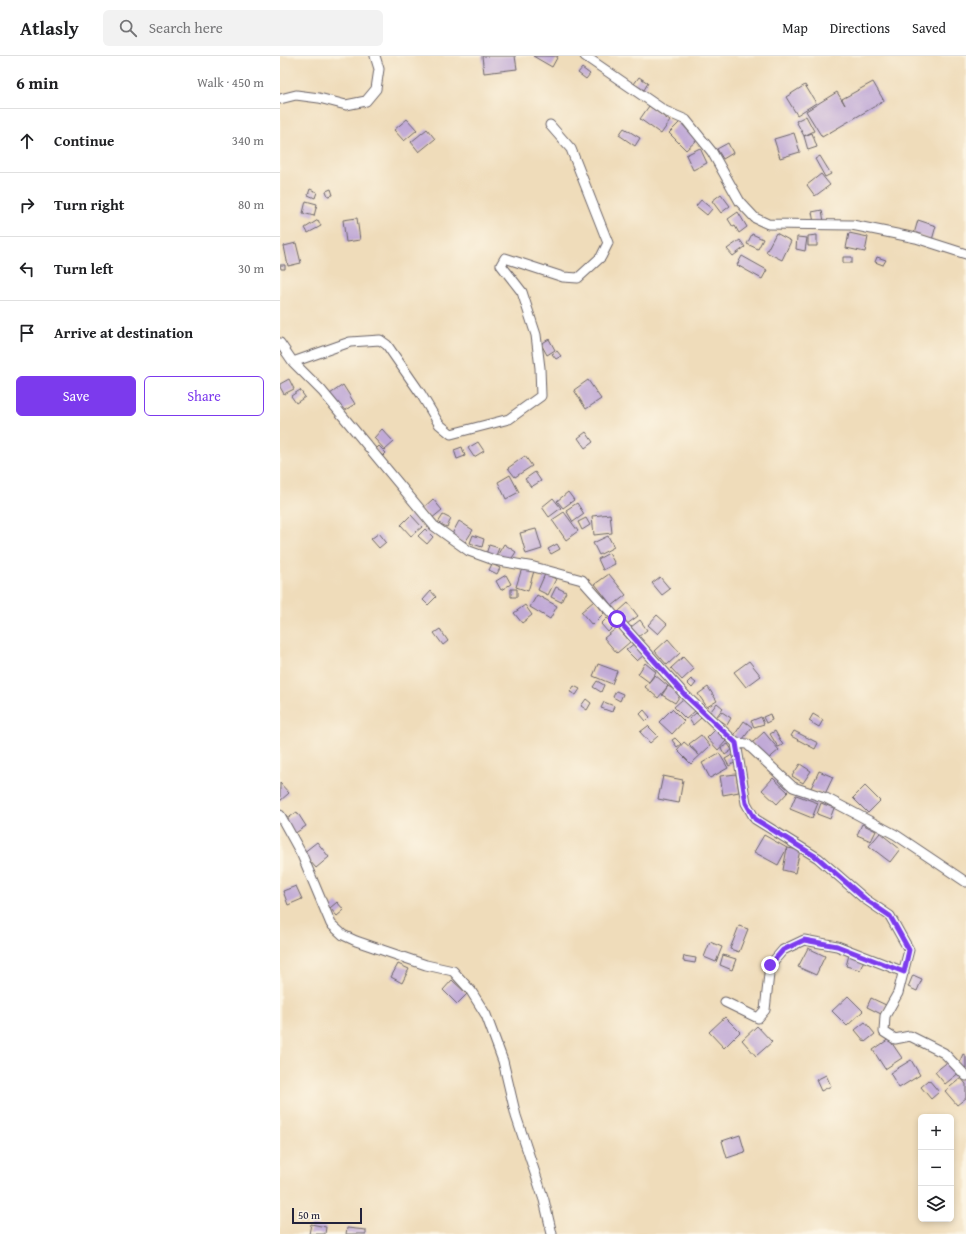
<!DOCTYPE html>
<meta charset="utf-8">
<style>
:root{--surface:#fff;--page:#f2f2f2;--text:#202124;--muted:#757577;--line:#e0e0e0;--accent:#7c3aed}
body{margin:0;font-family:"Gentium Book Plus",serif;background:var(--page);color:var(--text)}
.controls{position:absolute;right:12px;bottom:12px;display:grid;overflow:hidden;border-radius:6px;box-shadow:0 2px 6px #0003}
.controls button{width:36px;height:36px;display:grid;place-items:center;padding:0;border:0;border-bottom:1px solid var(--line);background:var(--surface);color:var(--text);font:20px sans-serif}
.scale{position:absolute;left:12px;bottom:10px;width:70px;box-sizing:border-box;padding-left:4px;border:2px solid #22223b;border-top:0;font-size:11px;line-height:14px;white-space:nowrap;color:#22223b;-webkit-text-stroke:3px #fcf5e5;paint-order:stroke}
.stop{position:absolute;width:12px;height:12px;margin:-9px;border:3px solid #7c3aed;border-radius:50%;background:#fff}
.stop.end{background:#7c3aed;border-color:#fff;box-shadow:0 1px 4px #0008}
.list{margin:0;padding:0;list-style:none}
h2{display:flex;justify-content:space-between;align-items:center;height:52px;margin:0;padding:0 16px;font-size:17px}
h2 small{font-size:13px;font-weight:400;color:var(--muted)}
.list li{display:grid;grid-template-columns:26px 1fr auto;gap:12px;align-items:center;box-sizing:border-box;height:64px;padding:0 16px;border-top:1px solid var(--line)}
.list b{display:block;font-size:15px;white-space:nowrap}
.list em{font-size:13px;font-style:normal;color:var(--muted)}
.actions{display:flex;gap:8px;padding:12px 16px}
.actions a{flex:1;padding:9px 0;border:1px solid var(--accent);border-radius:6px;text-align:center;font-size:14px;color:var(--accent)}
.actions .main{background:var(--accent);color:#fff}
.icon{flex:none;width:22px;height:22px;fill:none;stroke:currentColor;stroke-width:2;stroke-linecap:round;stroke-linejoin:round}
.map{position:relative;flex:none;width:686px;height:1178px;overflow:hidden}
header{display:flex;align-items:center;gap:24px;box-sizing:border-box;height:56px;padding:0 20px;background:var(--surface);border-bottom:1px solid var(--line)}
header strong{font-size:19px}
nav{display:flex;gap:22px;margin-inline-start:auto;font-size:14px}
.search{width:280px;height:36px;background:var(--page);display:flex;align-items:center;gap:10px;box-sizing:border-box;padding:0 14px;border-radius:6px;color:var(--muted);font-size:15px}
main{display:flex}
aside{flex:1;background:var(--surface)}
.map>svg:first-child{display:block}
.building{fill:#c1aad7}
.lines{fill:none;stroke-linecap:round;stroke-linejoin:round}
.minor-casing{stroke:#6a6367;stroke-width:11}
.minor{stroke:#fff;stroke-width:9}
.route{stroke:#7c3aed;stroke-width:5}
</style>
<header>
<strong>Atlasly</strong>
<div class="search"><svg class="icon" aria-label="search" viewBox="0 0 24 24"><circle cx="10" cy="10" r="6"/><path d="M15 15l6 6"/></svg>Search here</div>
<nav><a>Map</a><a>Directions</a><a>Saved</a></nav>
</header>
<main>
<aside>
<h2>6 min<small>Walk · 450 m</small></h2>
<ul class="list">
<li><svg class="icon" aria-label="ahead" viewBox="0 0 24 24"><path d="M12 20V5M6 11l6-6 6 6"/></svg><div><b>Continue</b></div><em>340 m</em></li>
<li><svg class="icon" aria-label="right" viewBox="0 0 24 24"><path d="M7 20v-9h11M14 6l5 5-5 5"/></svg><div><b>Turn right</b></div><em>80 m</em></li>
<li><svg class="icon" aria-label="left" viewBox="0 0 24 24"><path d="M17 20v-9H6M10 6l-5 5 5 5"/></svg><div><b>Turn left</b></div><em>30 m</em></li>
<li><svg class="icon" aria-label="arrive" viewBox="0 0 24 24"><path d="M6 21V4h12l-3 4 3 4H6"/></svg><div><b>Arrive at destination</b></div></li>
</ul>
<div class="actions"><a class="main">Save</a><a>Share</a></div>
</aside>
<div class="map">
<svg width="686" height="1178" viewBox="0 0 686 1178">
<rect width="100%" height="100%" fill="#fcf5e5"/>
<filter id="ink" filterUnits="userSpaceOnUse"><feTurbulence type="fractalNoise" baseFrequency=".025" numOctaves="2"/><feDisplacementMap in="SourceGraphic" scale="8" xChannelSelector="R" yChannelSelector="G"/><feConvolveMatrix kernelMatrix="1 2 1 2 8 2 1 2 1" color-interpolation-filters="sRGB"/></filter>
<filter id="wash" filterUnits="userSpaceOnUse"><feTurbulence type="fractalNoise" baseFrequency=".012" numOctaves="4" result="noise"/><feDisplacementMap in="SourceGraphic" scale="16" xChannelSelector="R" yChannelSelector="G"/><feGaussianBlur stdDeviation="0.9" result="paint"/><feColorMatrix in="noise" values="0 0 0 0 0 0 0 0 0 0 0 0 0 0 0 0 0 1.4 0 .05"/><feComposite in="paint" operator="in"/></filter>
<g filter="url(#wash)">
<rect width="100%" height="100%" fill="#efdcba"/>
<g id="blocks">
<!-- building -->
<path class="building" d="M202,0H235L237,13L204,17Z
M253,0H278L272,11Z
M302,12L310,18L306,23L298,17Z
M359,21L368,27L364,34L354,28Z
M593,26L604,45L542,81L526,55L557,36L565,49L562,43Z
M525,29L536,47L517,59L506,41Z
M369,50L390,65L381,78L360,63Z
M526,60L534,75L524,80L532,77L537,91L528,94L524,80L516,65Z
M127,63L137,74L124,85L114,74Z
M400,66L417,84L406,94L389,77Z
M344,72L360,82L355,90L339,79Z
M147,73L155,83L139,96L131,86Z
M514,77L520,96L500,102L494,83Z
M448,87L453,97L443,103L437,93Z
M420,92L427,107L413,114L406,99Z
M540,100L551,118L545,121L535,103Z
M541,118L550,129L535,140L527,129Z
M30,133L37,136L35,142L28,139Z
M51,133L53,139L48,140L46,135Z
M441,138L450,150L441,157L432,145Z
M421,144L432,153L427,159L416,150Z
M26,145L37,148L34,160L23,157Z
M542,154L544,166L534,167L532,156Z
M458,156L467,171L459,177L455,170L453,171L448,163Z
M77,162L80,184L66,186L63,164Z
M38,164L41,170L28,177L25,172Z
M638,164L656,170L652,184L634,178Z
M496,177L511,185L502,204L486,196Z
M569,177L588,181L585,196L566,192Z
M472,178L483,183L478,193L467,188Z
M537,179V190H528V180Z
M517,181L527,182L525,195L516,193Z
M460,184L465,191L453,200L447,193Z
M16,187L21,207L8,210L4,190Z
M462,200L487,214L482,223L457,209Z
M563,201H572V207H563Z
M597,201L606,204L603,209L595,206Z
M0,209H5V213H1Z
M269,283L275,294L267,299L261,288Z
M277,295L281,300L276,303L272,298Z
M9,323L14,333L4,338L0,331V328Z
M308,324L321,343L306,353L294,334Z
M63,329L75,348L62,356L50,338Z
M20,334L25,341L16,347L11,340Z
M102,373L114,386L105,394L94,382Z
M306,376L313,386L305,392L298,382Z
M198,386L204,395L194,401L188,392Z
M99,390L106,397L103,400L96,393Z
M182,391L185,400L177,403L174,394Z
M245,400L252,410L235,421L228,412Z
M255,416L261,425L251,431L245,423Z
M230,419L239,436L226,443L218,426Z
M288,436L294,444L283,452L277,445Z
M273,442L281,452L269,461L262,451Z
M153,443L162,454L151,463L142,453Z
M297,447L304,458L293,466L286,454Z
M284,456L298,475L286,484L272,464Z
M330,458L332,477L314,479L312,460Z
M131,459L142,471L131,480L121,469Z
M163,459L171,463L167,471L158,467Z
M306,462L310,469L302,474L298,466Z
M179,465L193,474L184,488L171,480Z
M145,473L153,481L147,488L138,480Z
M256,473L262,493L246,498L240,477Z
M99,477L106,486L99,492L91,483Z
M193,479L204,483L202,491L190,487Z
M328,480L334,491L319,499L313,487Z
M224,488L236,496L230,505L218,498Z
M277,488L280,493L271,498L268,493Z
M209,489L219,492L215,502L206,498Z
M329,497L335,508L323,514L318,503Z
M212,508L220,512L217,518L209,514Z
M242,512L254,515L248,535L236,531Z
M265,518L276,523L268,539L258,534Z
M329,518L346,539L332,550L315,528Z
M226,519L231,528L221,534L216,525Z
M380,521L390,533L382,539L372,527Z
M276,531L286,536L281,546L271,541Z
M231,533H237V541H231Z
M151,535L156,541L148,549L143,544Z
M257,539L277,550L270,563L250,551Z
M314,545L324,557L312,569L301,556Z
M348,547L358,560L347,568L338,556Z
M245,549L252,559L242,567L234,557Z
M377,559L387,568L378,578L368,569Z
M327,562L335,569L328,576L321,568Z
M360,564L367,574L358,581L351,571Z
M338,571L350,586L337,597L324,582Z
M160,573L168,585L163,589L154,577Z
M388,583L400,597L387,609L375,595Z
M355,587L365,598L357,605L346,594Z
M403,601L414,613L402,624L391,612Z
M469,605L481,620L466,631L454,616Z
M365,607L376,616L369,626L358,618Z
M318,608L337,615L332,628L313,620Z
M375,619L388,630L401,638L395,647L382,639L388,630L378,642L365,631Z
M411,623L416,627L412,632L407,627Z
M317,625L324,629L321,636L313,631Z
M294,630L300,633L296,639L290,636Z
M428,631L437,645L427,651L418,638Z
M336,635L343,638L340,645L333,641Z
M306,643L311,647L307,654L301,650Z
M403,643L415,655L406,663L394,651Z
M324,646L334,650L332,656L321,652Z
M437,647L443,652L434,664L428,659Z
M392,653L404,665L392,678L379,666Z
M364,654L370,661L366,665L360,658Z
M442,656L451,662L447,669L437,662Z
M416,657L421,662L413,669L409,663Z
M490,658L492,664L486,667L483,661Z
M533,658L543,664L539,671L529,665Z
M481,661L484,668L474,671L471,665Z
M464,665L472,671L460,687L453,681Z
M368,670L378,680L370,687L360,676Z
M435,674L446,685L438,694L427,682Z
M495,675L503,689L498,691L490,678Z
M514,675L538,687L535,693L511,680Z
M484,676L499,694L486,705L472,687Z
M421,679L430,690L411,708L397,694L404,686L419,699L409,688Z
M395,682L401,688L397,691L392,684Z
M448,688L452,694L445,699L441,692Z
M439,697L448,712L430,722L422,707Z
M452,699L456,706L449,710L445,703Z
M520,708L531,715L523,727L512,720Z
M539,715L553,721L545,738L531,732Z
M456,718L459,736L443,739L440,720Z
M383,720L403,724L399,747L378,743Z
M493,722L508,736L497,748L482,734Z
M0,727L9,737L0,745Z
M585,730L600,745L588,757L573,742Z
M516,739L538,747L532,762L510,753Z
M541,747L554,752L550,763L537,758Z
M17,756L26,770L14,778L4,765Z
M582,768L596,775L591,785L577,779Z
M600,777L620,793L610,806L589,790Z
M484,779L507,792L498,809L474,796Z
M37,786L49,801L36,812L23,797Z
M507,792L520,794L515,817L503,814Z
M16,830L22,843L8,849L3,835Z
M57,846L64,854L57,860L50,852Z
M459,870L468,873L459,896L450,893Z
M430,886L442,891L436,906L424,901Z
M528,892L545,900L536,919L518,911Z
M443,899L456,903L452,914L440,909Z
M569,899L584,904L580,914L566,910Z
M404,900L416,902L415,907L403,905Z
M118,908L129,913L122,927L111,921Z
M633,919L642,923L637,935L628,931Z
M172,924L187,938L177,948L163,934Z
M568,940L583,955L567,970L552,955Z
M591,942L606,949L601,958L587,951Z
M445,961L460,976L444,992L429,976Z
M585,966L595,978L585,986L575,974Z
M477,970L492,986L476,1000L462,984Z
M609,983L622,1002L605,1013L593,994Z
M683,998L686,1000V1012L678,1009Z
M631,1004L640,1019L619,1032L610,1017Z
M670,1004L680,1016L665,1028L655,1016Z
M546,1019L551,1030L541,1035L536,1024Z
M681,1022L686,1028V1042L677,1049L665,1035Z
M649,1024L659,1036L651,1043L641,1031Z
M460,1079L465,1096L447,1102L442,1085Z
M31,1168L46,1171L45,1178H29Z
M67,1172L86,1174V1178H66Z"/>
</g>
</g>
<g filter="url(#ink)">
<use href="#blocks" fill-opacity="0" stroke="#6a6367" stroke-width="1"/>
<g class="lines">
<!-- minor casing -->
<g class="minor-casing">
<path id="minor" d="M305,0L385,55L406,64L432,96L460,146L475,162L488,168L572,169L636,182L686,198
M0,43L16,39L39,42L66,49L86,45L96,33L99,13L95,0
M0,287L13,306L42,335L154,470L189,495L214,504L254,511L302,524L405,639L456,687L467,688L513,731L546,742L616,779L686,826
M13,306L70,286L100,284L107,289L141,338L159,368L171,378L229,363L261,340L260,312L256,279L242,236L221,209L225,202L283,221L298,222L321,201L328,187L291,93L270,69
M456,687L466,747L475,763L538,802L585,843L610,860L629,894L618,937L605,960L604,976L615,983L630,980L664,997L686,1020
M0,759L22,799L51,868L63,879L76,885L146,909L173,915L191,935L206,959L223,1005L236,1060L264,1144L272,1178
M445,946L478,962L485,954L490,909L503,894L524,884L557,890L624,916"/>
</g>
<!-- minor -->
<use href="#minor" class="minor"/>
</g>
</g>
<g class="lines" filter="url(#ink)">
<!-- route -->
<path class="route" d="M337,563L405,639L456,687L466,747L475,763L538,802L585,843L610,860L629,894L624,916L557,890L524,884L503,894L490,909"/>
</g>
</svg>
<div class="controls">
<button>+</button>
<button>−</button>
<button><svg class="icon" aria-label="layers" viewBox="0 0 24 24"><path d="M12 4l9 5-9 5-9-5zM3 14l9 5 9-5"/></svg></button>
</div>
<div class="scale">50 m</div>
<div class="stop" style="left:337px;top:563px"></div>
<div class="stop end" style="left:490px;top:909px"></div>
</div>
</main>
